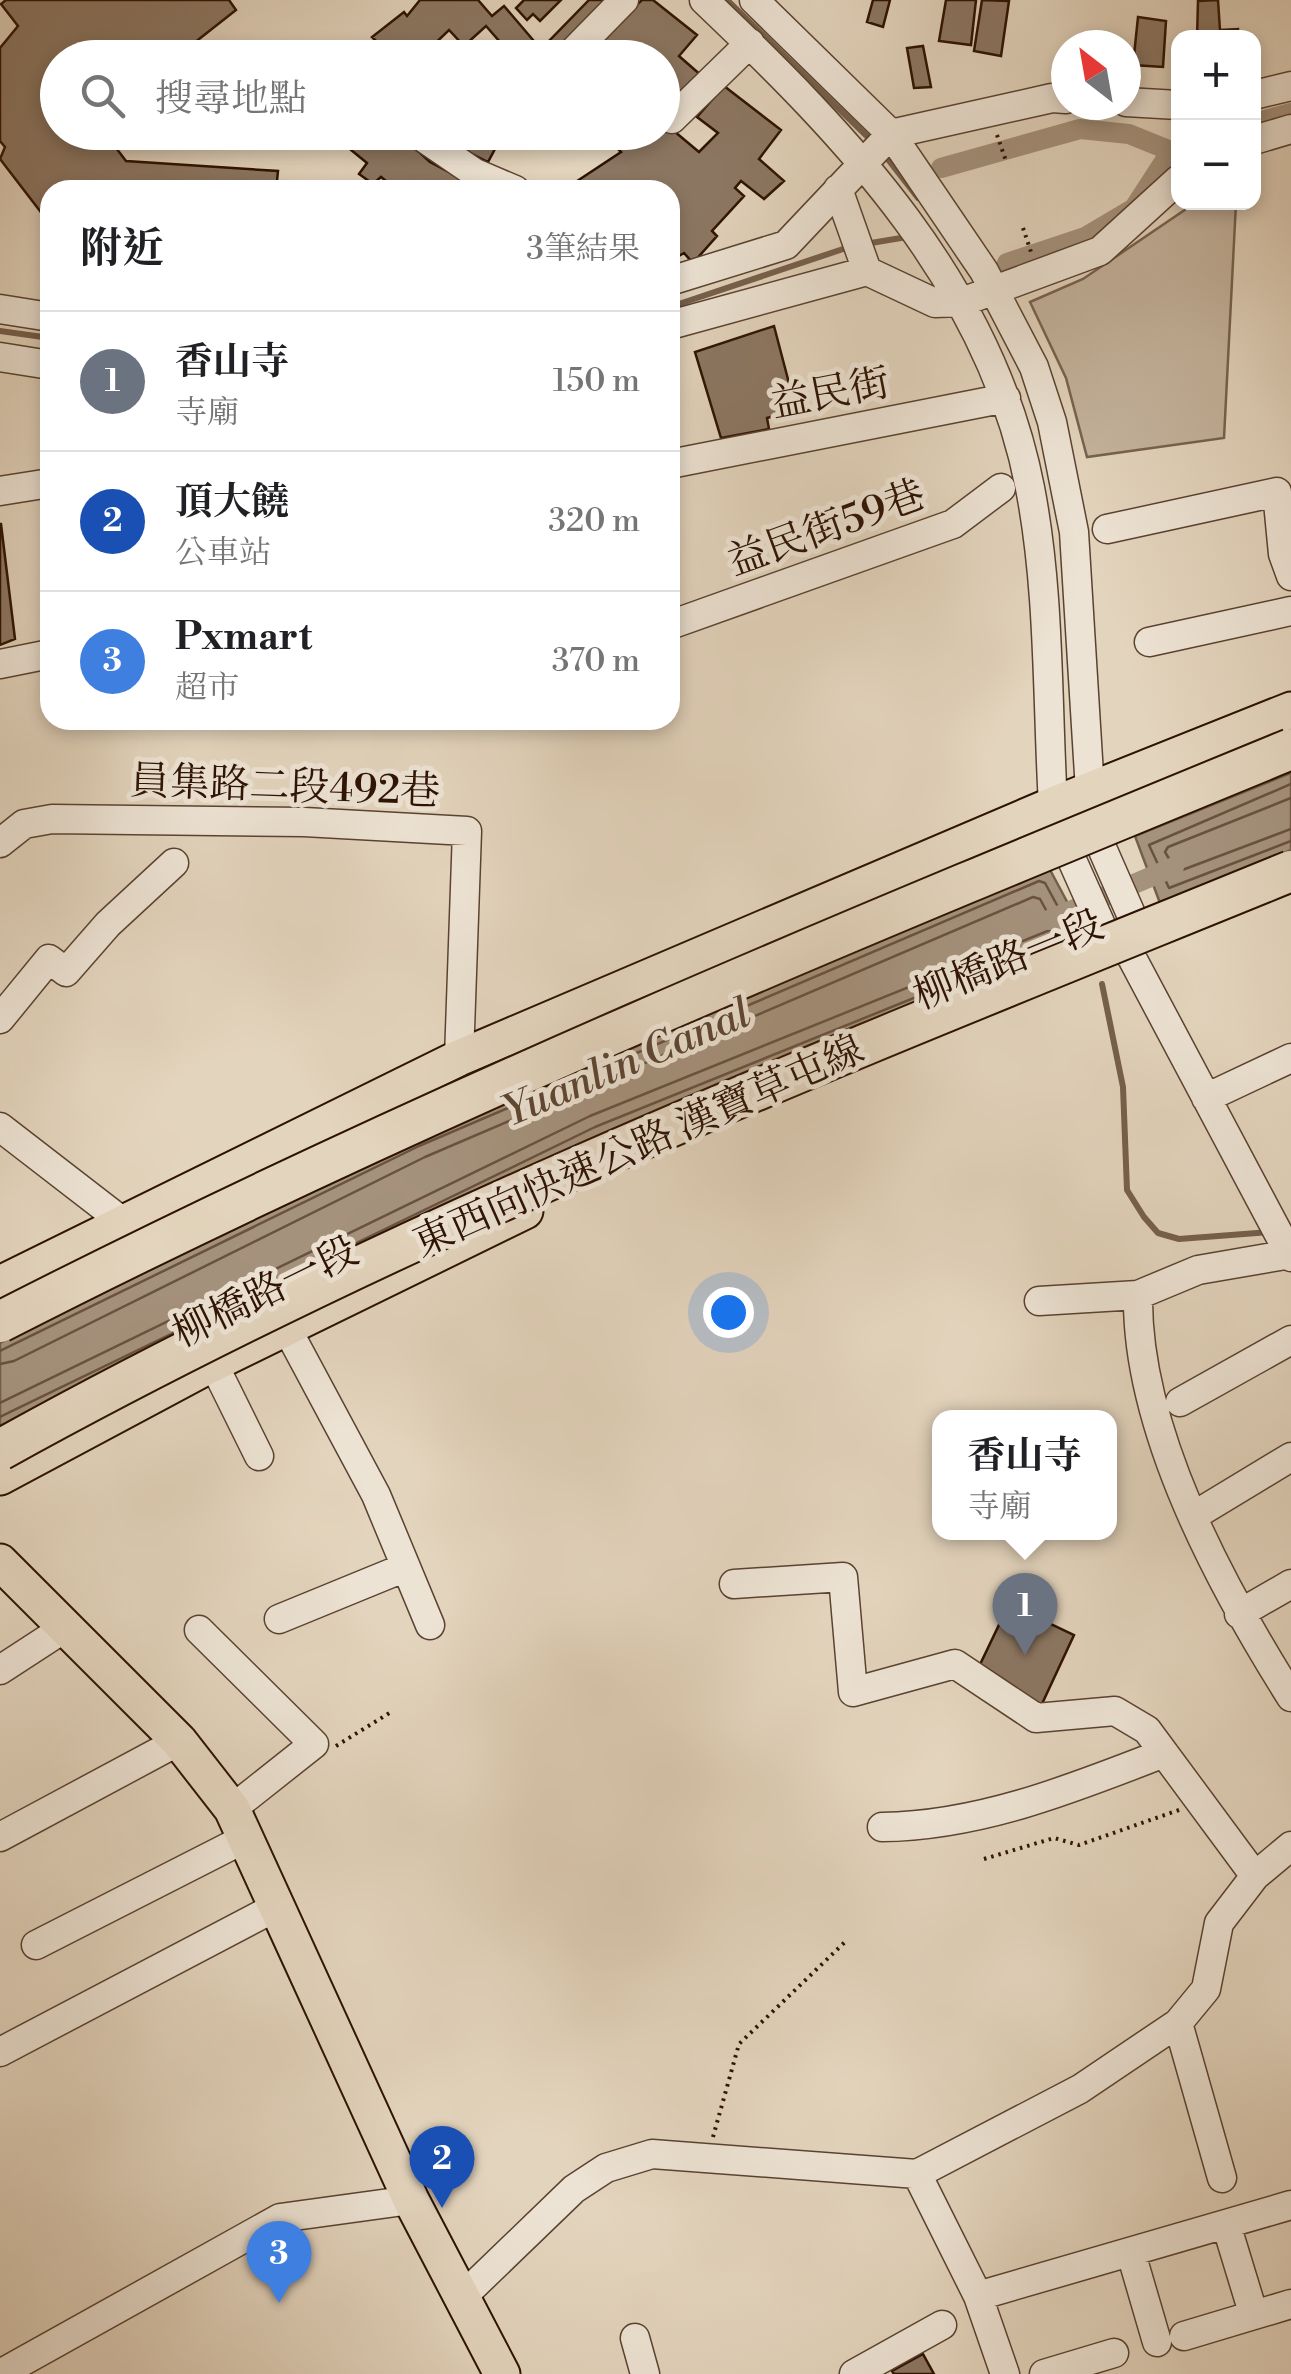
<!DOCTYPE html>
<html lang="zh-TW">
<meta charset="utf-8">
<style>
:root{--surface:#fff;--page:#f6f6f6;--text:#202124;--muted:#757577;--line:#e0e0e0;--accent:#d93025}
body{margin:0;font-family:"Libre Bodoni","Noto Serif TC",serif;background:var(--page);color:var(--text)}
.controls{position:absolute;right:30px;top:30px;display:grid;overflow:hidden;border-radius:20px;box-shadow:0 5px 15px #0003}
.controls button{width:90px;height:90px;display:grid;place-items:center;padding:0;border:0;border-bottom:2px solid var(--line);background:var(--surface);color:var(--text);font:50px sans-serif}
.compass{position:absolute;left:1051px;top:30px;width:90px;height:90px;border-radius:50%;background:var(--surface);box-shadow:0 5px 15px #0003;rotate:329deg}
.you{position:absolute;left:728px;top:1312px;width:35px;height:35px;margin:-25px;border:8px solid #fff;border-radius:50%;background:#1a73e8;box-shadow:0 0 0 15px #1a73e833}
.badge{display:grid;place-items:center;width:65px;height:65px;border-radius:50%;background:var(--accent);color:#fff;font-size:32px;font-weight:700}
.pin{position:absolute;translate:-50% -82px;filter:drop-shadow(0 2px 5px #0008)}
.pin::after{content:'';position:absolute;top:52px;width:35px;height:30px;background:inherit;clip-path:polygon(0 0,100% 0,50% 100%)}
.popup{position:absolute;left:932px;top:1410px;width:185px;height:130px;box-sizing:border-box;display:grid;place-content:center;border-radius:20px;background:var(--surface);filter:drop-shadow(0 2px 8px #0005);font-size:32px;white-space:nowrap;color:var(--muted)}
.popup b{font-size:38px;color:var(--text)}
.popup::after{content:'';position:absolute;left:50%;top:100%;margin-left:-20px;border:20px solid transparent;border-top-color:var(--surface)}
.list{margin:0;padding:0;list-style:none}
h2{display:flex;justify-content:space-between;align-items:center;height:130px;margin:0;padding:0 40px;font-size:42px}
h2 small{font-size:32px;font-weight:400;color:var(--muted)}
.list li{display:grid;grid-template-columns:65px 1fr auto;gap:30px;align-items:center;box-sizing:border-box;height:140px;padding:0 40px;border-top:2px solid var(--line)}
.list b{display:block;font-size:38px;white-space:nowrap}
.list p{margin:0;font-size:32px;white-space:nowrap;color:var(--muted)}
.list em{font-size:32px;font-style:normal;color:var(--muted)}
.icon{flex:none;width:55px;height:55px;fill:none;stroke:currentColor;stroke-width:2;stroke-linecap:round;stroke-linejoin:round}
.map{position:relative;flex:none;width:1291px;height:2374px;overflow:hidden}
.search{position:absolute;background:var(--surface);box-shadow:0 5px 15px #0003;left:40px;top:40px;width:640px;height:110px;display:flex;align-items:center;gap:25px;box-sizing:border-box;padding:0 35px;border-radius:55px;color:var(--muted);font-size:38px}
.panel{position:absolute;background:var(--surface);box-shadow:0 5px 15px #0003;left:40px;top:180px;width:640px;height:550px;border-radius:30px}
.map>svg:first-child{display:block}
.green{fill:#c4b39d;stroke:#786250;stroke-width:2.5}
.water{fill:#a5927d;stroke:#755f4c;stroke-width:2.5}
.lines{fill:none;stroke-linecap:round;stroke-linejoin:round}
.shore{stroke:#695240;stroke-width:2.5}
.stream{stroke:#755f4c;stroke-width:6}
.canal{stroke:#a5927d;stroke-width:20}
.building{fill:#8c7763;stroke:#2d1202;stroke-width:2.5}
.minor-casing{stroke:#5a4231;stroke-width:31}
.major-casing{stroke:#2d1202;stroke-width:39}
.path{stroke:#2d1202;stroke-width:4;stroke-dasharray:2.5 5;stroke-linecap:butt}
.minor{stroke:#ede3d4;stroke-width:28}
.major{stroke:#e3d4bd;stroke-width:35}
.highway-bridge-casing{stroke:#2d1202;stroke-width:44;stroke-linecap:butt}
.highway-bridge{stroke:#e3d4bd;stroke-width:40}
.labels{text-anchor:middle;stroke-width:10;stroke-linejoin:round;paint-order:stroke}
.street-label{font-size:40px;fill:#2d1202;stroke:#ede3d4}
.water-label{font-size:42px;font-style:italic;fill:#5d4533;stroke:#ede3d4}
</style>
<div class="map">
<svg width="1291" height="2374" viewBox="0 0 1291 2374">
<rect width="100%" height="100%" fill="#e3d4bd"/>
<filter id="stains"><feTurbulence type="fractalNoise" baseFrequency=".002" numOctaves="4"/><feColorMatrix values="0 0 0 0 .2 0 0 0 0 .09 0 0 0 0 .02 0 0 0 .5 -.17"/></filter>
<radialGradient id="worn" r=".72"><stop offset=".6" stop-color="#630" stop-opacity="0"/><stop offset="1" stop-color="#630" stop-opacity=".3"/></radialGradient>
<!-- green -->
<path class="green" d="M1195,203H1236L1224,438L1087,457L1066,378L1030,302L1083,279Z"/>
<!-- water -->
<path class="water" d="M1291,773V850L1160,903L1135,836Z
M1048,866L1087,939L599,1136L0,1428V1343L415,1137Z"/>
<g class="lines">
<!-- shore -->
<path class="shore" d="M1291,784L1149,845L1169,888L1291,841
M1291,798L1168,847L1165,852L1177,872L1291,829
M0,1351L419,1146L1039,881L1045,883L1070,929L1067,936L595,1127L346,1248
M0,1364L14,1361L425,1157L1033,897L1040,899L1053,923L1050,930L590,1116L0,1403
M0,1417L206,1317"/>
<!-- stream -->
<path class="stream" d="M727,0L875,144
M883,153L918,198
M865,244L907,237
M670,307L852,246
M0,331L50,338
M1102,984L1123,1087L1127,1190L1144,1217L1158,1233L1179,1239L1270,1232"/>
<!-- canal -->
<path class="canal" d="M1254,123L1291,113
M941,168L1080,129L1129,134L1171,151L1178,148
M1007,263L1085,237L1134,208L1171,151
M1049,920L1174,867"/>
</g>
<!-- building -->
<path class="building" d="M6,0H229L236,10L175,58H58V132H104L126,161L278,171L277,181L286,182V190H50V224L0,159L5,147L0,141V48L18,26L1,4Z
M420,0H478L492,16L504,6L545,54L514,58L486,26L464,46L449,30L426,52L431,58H393L372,37L404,12L407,16Z
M524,0H561L540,21L533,14L527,20L516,8Z
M589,0H605L563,52L550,40Z
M642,0H653L697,35L679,56L703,77L662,108V58H579Z
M873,0H890L883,27L867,22Z
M946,0H976L971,45L939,41Z
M982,0L1009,1L1001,56L974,51Z
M1218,0L1220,30L1238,29V38H1197L1198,1Z
M1138,17L1166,21L1163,67L1133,65Z
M923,46L931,87L914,88L907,48Z
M724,86L781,130L759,159L784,181L764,199L741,181L735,188L744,196L712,231L717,236L693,263L684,253L670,261V190L568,187L621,152L618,149L631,132H662V121L699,152L718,133L697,117Z
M320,132H397L430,162L462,179L457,190H397L381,177L373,184L359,174L367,163L334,136L330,140Z
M439,132H504L488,162L438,137Z
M774,326L795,406L790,412L767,418L769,429L721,438L695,352Z
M1,524L15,639L0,645V524Z
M1009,1604L1074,1635L1041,1706L975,1675Z
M923,2354L934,2374H894L892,2371Z"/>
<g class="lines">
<!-- minor casing -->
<g class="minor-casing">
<path id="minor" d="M704,0C848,137 991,285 1030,488C1050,590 1047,701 1053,805L1068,851L1105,934L1131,956L1291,1257
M754,0L891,134L984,271L1034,367L1052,422L1074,532L1090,791L1098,839L1134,921L1132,949
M567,58L624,0
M1254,95L1291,86
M1126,102L1178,105
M672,119L750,43
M415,132L475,173L515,190
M1254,140L1291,129
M838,189L867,271
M670,281L786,245L891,134L1052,98L1066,99
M0,309L50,317
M670,325L867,271L935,303L962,302L1100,251L1178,180
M0,357L50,365
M670,464L1006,398
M0,491L50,483
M1107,529L1277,492L1283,554L1291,576
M670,625L953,524L1001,488
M1149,642L1291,611
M0,664L50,654
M0,843L24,824L52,819L304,822L467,831L459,1058
M0,1019L49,959L66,972L108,924L174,863
M1206,1098L1291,1058
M0,1127L123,1222
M1138,1295C1136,1430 1221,1586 1291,1697
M1039,1301L1138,1295L1198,1270L1291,1254
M286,1327L376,1495L430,1625
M213,1363L259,1456
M1180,1402L1291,1340
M1195,1515L1291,1457
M734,1584L843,1577L853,1692L955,1664L1036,1718L1115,1711L1147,1730L1255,1876
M1239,1614L1291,1584
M279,1619L406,1567
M199,1630L314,1744L232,1809
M0,1670L63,1629
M882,1827C980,1826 1074,1788 1164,1753
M0,1837L179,1741
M36,1945L246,1838
M1178,2023L1222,2178
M0,2052L274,1908
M917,2174L978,2296L1005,2374
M1226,2224L1251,2306
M1131,2253L1157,2342
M978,2296L1291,2205
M461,2298L574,2189L606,2168L652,2154L917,2174L1080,2089L1178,2023L1206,1989L1219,1923L1255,1876L1291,1846
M1184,2336L1291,2304
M635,2338L645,2374
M0,2374L280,2218L411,2200
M854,2374L942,2325
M1044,2374L1114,2353"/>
</g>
<!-- major casing -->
<g class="major-casing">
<path id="major" d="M0,1284L459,1058L1053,805L1291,710
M0,1477L204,1368L525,1211
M0,1562L179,1741L232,1809L411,2200L502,2374"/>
</g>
<!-- path -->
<path class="path" d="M997,135L1006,161
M1023,228L1031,252
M336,1746L391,1712
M984,1859L1054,1838L1079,1845L1179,1810
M713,2137L739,2044L846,1941"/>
<!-- minor -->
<use href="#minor" class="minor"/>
<!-- major -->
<use href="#major" class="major"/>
<!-- highway-bridge casing -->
<g class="highway-bridge-casing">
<path id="highway-bridge" d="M0,1322C420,1107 855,928 1291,749
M0,1450C413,1221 854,1049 1291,871"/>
</g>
<!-- highway-bridge -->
<use href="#highway-bridge" class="highway-bridge"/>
</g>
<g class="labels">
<!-- street labels -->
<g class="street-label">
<text transform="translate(830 392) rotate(-11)" y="14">益民街</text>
<text transform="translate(826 527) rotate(-20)" y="14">益民街59巷</text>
<text transform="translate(285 785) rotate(2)" y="14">員集路二段492巷</text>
<text transform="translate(1008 959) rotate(-22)" y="14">柳橋路一段</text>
<text transform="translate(638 1145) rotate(-24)" y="14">東西向快速公路 漢寶草屯線</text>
<text transform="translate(265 1291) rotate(-26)" y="14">柳橋路一段</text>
</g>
<!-- water labels -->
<g class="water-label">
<text transform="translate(626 1061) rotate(-23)" y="15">Yuanlin Canal</text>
</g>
</g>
<rect width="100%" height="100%" filter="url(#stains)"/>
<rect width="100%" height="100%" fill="url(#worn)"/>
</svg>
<div class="controls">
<button>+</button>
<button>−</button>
</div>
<svg class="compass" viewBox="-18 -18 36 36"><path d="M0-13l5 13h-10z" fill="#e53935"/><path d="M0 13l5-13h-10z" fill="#757577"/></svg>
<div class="you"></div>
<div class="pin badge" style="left:1025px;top:1655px;background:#6b7280">1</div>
<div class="popup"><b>香山寺</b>寺廟</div>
<div class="pin badge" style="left:442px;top:2208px;background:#1a4fb4">2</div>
<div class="pin badge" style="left:279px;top:2303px;background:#3f7fe0">3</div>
<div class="search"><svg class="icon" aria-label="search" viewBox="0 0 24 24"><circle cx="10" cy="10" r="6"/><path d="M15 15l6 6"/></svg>搜尋地點</div>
<section class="panel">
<h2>附近<small>3筆結果</small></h2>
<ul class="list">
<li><span class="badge" style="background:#6b7280">1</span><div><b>香山寺</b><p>寺廟</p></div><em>150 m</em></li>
<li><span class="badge" style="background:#1a4fb4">2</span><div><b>頂大饒</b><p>公車站</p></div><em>320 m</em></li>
<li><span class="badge" style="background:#3f7fe0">3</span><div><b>Pxmart</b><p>超市</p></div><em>370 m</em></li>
</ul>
</section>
</div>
